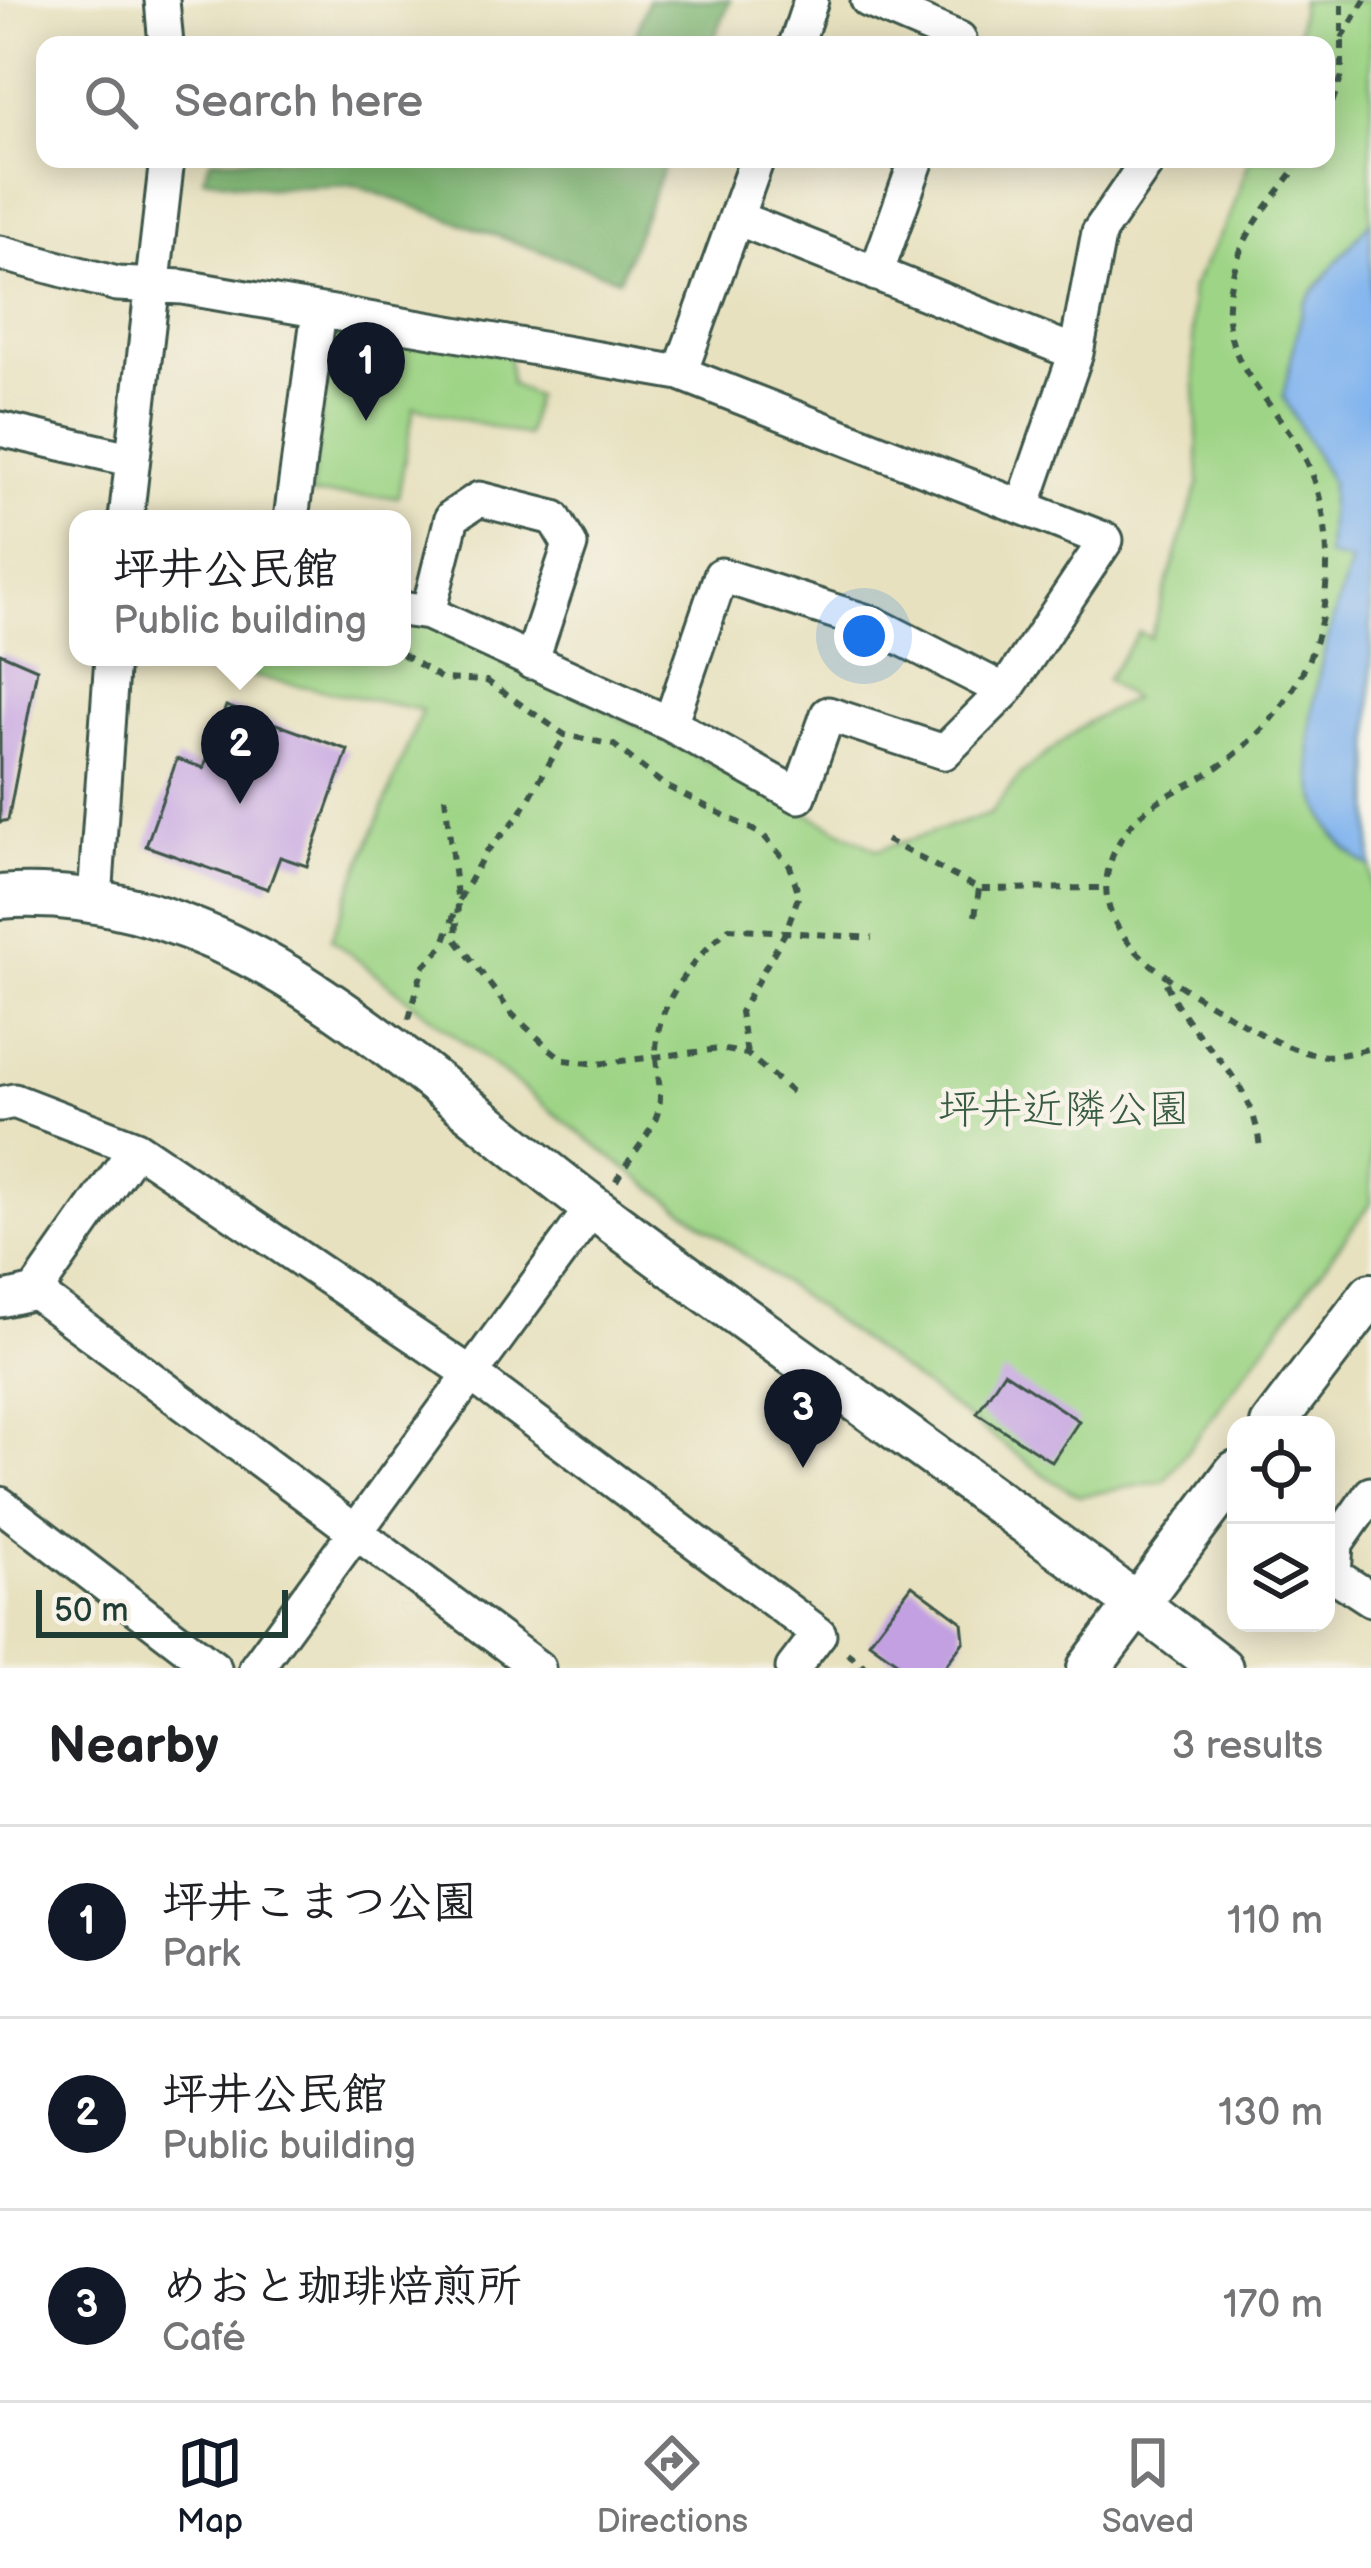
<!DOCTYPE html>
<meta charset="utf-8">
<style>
:root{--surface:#fff;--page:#f2f2f2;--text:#202124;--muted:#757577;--line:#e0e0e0;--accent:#111827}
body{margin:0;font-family:"Balsamiq Sans","Klee One",sans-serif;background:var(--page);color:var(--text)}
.controls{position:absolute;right:36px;bottom:36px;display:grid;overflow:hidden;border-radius:24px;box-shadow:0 6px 30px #0003}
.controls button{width:108px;height:108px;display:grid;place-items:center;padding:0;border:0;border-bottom:3px solid var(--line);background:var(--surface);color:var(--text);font:60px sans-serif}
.scale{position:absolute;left:36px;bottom:30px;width:252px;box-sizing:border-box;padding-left:12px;border:6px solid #1f3d34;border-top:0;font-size:33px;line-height:42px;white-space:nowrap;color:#1f3d34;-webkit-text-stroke:9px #f7f3e8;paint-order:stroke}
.you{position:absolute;left:864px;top:636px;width:42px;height:42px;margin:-30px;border:9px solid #fff;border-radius:50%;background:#1a73e8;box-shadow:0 0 0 18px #1a73e833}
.badge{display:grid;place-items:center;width:78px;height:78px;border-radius:50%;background:var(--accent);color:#fff;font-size:39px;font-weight:700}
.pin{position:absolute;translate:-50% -99px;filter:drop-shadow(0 3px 6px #0008)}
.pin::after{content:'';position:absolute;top:63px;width:42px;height:36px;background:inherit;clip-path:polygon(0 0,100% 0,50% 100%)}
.popup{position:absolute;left:69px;top:510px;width:342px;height:156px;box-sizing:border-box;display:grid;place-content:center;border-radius:24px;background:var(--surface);filter:drop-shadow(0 3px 9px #0005);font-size:39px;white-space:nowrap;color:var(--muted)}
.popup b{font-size:45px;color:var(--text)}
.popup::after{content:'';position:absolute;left:50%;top:100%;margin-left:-24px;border:24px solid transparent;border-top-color:var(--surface)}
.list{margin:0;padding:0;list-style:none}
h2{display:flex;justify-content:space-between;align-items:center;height:156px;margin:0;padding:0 48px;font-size:51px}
h2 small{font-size:39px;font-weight:400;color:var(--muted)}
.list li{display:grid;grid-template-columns:78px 1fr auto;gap:36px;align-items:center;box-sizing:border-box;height:192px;padding:0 48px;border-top:3px solid var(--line)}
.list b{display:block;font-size:45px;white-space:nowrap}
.list p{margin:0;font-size:39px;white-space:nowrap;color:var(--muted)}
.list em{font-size:39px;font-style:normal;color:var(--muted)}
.icon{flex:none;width:66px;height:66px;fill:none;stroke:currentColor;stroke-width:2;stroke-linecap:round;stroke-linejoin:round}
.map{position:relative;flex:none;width:1371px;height:1668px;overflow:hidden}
.search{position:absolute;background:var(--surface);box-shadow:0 6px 30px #0003;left:36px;right:36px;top:36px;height:132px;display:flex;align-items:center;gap:30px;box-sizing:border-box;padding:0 42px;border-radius:24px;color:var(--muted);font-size:45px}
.sheet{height:732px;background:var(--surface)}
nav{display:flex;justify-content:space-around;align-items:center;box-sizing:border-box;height:168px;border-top:3px solid var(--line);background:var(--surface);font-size:33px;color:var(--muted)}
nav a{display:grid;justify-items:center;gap:6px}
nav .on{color:var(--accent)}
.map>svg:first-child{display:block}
.green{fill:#9dd485;stroke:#5e885c;stroke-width:3}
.forest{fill:#7eb672;stroke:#4e7a53;stroke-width:3}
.water{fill:#81b4ee;stroke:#507891;stroke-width:3}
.building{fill:#c2a0e1}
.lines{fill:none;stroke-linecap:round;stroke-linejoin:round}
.minor-casing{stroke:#3d5649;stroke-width:39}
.tertiary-casing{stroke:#3d5649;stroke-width:48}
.path{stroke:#3d5649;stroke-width:6;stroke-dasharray:9 9;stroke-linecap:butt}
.minor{stroke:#fff;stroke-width:33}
.tertiary{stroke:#fff;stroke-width:42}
.labels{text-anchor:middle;stroke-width:9;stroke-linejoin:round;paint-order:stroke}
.park-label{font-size:42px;fill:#385b44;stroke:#f7f3e8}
</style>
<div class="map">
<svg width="1371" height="1668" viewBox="0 0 1371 1668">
<rect width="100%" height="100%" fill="#f7f3e8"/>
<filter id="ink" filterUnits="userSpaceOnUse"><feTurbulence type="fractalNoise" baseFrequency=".00833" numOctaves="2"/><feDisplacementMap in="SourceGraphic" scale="24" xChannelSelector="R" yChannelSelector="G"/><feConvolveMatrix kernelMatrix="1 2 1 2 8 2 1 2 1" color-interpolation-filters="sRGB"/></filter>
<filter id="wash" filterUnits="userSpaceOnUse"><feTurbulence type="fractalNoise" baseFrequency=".004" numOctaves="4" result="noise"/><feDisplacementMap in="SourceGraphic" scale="48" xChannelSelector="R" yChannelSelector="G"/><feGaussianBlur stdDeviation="2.7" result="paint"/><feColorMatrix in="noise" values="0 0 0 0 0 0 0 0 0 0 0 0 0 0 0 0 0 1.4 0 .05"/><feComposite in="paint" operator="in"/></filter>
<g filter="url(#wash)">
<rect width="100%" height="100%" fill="#e7e1bf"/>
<!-- green -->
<path class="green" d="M1301,0H1371V220L1304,303L1283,396L1331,482V512L1352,561C1325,646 1267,812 1371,867V1203L1165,1481L1080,1496L1056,1483L608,1155L331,939L422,710L157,657H402V617L433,620L878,850L990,814L1022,773L1089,721L1132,699L1106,680L1139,632L1150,638L1199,482L1191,289L1230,216L1250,159H1326V45H1297Z
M333,324L509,355L511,384L535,396L527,436L414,407L398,497L311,495Z"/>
<!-- forest -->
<path class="forest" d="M648,0H730L712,45H632Z
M211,159H667L619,279L354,185L267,188L203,178Z"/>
<!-- water -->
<path class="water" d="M1371,220V867H1370C1267,803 1323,653 1351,562L1327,556L1331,482L1283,396L1304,303Z"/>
<g id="blocks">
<!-- building -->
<path class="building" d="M0,653L37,669L8,820L0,822Z
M226,706L348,750L307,866L280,857L268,889L146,846L177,759L204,768Z
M1004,1372L1079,1421L1052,1462L977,1413Z
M912,1585L962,1622L964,1641L944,1668H905L869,1642Z"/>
</g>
</g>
<g filter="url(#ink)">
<use href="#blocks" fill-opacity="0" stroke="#3d5649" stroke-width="3"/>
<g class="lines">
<!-- minor casing -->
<g class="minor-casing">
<path id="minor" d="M162,0L166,45
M868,0L959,39L957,45
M796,45L811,0
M737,218L1076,353
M0,253L117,284L183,287L680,373L1106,540L1005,691L944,752L828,714L799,796L670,724L428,613L402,609
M876,274L917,159
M680,373L757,159
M0,429L130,459
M1024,503L1076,353L1099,232L1149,159
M126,519L167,159
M291,519L319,311
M428,613L452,517L479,499L554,518L570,545L531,662
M670,724L721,575L874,624L1005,691
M95,899L112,657
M0,1104L14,1101L136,1148L471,1374L819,1634L793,1668
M35,1292L538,1668
M0,1300L35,1292L136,1148
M1371,1494L1336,1544L1334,1575L1371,1599
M0,1504L214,1668
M256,1668L593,1207"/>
</g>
<!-- tertiary casing -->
<g class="tertiary-casing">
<path id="tertiary" d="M0,897C86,890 169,915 245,953C360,1011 485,1126 590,1205C799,1362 1014,1509 1221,1668
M1272,1425L1371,1295
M1089,1668L1236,1472"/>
</g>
<!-- path -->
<path class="path" d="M1342,38L1365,0
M1326,119L1342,76V0
M1302,159C1281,191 1250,221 1238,258C1203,358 1266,384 1306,460C1328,504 1331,563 1323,611C1312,681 1258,747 1197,780C1161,799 1135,810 1116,848C1079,924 1155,972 1212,1005C1248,1026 1276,1047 1318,1055C1334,1058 1355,1052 1371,1048
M402,654L442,679L487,681L565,735L614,745L664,785L763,835L790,866L799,895L785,933L740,1012L747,1054
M445,797L458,904L456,939L512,1014L550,1049L564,1060L597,1064L720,1049L747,1054L794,1094
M886,840L979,889L1104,888
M459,900L485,853L519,816L565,736
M975,916L979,889
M1166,983C1195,1050 1254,1071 1260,1150
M409,1019L423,967L443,946L455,912
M616,1181C627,1161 647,1139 656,1118C665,1095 656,1075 656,1053C656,1003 692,960 729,928L872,938
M847,1653L867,1668"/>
<!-- minor -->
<use href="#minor" class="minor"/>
<!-- tertiary -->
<use href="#tertiary" class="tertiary"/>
</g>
</g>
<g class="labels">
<!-- park labels -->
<g class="park-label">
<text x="1064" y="1123">坪井近隣公園</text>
</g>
</g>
</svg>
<div class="controls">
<button><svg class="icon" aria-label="locate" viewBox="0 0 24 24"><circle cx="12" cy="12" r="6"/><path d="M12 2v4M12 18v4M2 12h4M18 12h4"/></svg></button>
<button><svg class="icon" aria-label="layers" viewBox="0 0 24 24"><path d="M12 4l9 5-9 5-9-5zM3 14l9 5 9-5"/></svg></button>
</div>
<div class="scale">50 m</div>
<div class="you"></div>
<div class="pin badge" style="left:366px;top:421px">1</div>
<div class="pin badge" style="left:240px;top:804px">2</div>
<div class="popup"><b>坪井公民館</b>Public building</div>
<div class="pin badge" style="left:803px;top:1468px">3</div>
<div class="search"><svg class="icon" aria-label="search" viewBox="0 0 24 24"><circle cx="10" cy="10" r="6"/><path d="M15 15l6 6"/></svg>Search here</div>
</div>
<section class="sheet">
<h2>Nearby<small>3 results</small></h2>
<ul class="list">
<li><span class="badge">1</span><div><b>坪井こまつ公園</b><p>Park</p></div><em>110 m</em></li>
<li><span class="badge">2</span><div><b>坪井公民館</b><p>Public building</p></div><em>130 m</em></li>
<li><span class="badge">3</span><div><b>めおと珈琲焙煎所</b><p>Café</p></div><em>170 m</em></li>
</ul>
</section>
<nav>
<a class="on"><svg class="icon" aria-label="map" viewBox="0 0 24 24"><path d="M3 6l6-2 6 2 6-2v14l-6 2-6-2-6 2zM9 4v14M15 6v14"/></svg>Map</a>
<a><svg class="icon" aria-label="directions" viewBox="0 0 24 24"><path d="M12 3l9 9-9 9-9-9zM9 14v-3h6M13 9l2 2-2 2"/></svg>Directions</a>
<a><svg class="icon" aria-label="saved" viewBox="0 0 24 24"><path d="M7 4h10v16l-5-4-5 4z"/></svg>Saved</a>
</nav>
